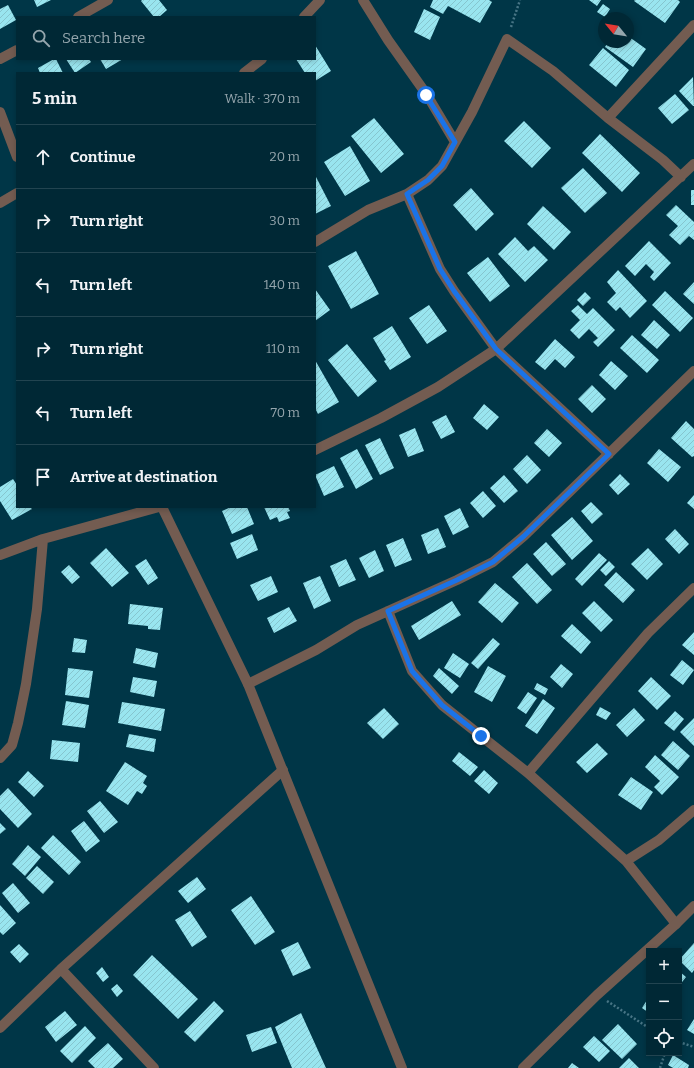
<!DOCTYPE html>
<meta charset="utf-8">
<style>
:root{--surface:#002835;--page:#0e3441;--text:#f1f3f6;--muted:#95a6ad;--line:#224450}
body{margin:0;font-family:Bitter,serif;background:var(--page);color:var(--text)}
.controls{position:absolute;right:12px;bottom:12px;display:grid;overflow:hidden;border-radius:0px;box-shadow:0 2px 6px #0003}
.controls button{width:36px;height:36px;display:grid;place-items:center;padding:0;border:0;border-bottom:1px solid var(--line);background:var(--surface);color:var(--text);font:20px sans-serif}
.compass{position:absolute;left:598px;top:12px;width:36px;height:36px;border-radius:50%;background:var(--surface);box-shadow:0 2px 6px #0003;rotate:300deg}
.stop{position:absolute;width:12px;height:12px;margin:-9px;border:3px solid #1a73e8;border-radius:50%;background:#fff}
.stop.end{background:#1a73e8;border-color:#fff;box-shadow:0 1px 4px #0008}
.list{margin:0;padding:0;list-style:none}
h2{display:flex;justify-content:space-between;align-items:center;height:52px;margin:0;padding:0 16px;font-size:17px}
h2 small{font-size:13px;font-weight:400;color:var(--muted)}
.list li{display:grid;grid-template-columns:26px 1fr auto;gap:12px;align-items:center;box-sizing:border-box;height:64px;padding:0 16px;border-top:1px solid var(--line)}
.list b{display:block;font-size:15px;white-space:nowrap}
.list em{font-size:13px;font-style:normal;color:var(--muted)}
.icon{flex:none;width:22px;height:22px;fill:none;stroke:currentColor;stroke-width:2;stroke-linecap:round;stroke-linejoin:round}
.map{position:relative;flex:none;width:694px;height:1068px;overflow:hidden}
.search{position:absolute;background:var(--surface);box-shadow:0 2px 6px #0003;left:16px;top:16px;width:300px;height:44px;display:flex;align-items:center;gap:10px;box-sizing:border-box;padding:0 14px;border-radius:0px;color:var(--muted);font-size:15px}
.panel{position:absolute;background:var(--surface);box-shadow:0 2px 6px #0003;left:16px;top:72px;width:300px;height:436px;border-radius:0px}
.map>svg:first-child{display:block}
.building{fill:url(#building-hatch)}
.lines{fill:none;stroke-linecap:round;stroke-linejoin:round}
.path{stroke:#477585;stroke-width:2.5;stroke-dasharray:2 2;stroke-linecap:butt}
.minor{stroke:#735c51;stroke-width:10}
.tertiary{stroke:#735c51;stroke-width:10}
.route{stroke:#1a73e8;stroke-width:5}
</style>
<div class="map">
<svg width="694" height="1068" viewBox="0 0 694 1068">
<defs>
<pattern id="building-hatch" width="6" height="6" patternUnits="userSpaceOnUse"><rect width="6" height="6" fill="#99e5ef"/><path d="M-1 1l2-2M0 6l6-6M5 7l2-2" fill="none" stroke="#86c5ce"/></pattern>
</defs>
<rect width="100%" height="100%" fill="#003647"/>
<!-- building -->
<path class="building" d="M34,0H51L37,7Z
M142,0H159L167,10L159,17H154L141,1Z
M433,0H489L492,2L480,23L448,6L443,14L430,7Z
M589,0H601L597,6Z
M635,0H678L680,2L665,23L634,1Z
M603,4L610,9L605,17L597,12Z
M8,5L16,20L0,29V9Z
M424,9L440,17L430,40L414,32Z
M628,36L646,49L633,67L605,47L608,42H628Z
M315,45L331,71L315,81V73H305L296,59H315Z
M603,48L629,70L616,87L589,65Z
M54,59H56L63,73H40L38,68Z
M66,59H89L91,62L75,73Z
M100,59H123L106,69Z
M693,77L694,106H693L679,91Z
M675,94L689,110L672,124L658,108Z
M374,118L404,154L381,173L351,136Z
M524,121L551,148L532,168L504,141Z
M600,134L640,173L622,192L582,153Z
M350,146L370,181L345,196L324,162Z
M583,168L607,193L585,213L561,188Z
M315,175L331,206L315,214Z
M471,188L494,214L476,231L453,205Z
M691,190H694V205H691Z
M676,205L694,222V240L689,236L680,245L669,235L678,226L666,215Z
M543,206L571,232L554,250L527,224Z
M515,237L528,251L534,246L548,260L525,282L498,254Z
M649,241L671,263L654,281L650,277L654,272L646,264L635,276L625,266Z
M356,251L379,294L351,309L328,266Z
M488,257L510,286L490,302L467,273Z
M618,270L647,301L630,318L620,307L616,311L607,302L616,293L607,282Z
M694,282V304L683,294Z
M315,289L330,310L315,321Z
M665,291L693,318L680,332L652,305Z
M585,292L591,298L583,306L577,300Z
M429,305L447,331L427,344L409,318Z
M578,305L587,314L593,308L615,330L598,347L593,342L598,338L589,329L579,339L570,330L580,320L571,311Z
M654,320L670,335L657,349L641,335Z
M392,326L411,357L390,370L384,361L386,360L373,338Z
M632,335L659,360L647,373L620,348Z
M555,339L575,357L565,368L555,359L545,370L535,362Z
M347,344L377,381L358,397L328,360Z
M315,360L339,402L318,414L315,408Z
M611,361L628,376L615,390L599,375Z
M592,385L606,399L592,413L578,399Z
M484,404L499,417L487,430L473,418Z
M446,415L455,432L441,439L432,422Z
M686,421L694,429V456L692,457L671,438Z
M415,428L424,451L408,457L399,435Z
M547,429L562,443L549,457L534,443Z
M380,438L394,468L380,475L365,445Z
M357,449L373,479L356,489L340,458Z
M659,449L681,467L668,482L647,463Z
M527,455L541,470L527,484L513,469Z
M334,466L344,487L324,496L315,475Z
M620,474L630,484L618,495L609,485Z
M504,475L518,491L504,503L490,488Z
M13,479L17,485V507H30L32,509L12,520L0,501V487Z
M483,491L496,506L483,518L470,503Z
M694,495V509L687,503Z
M591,502L603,514L592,524L581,511Z
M231,507H247L254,524L232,534L222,511Z
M264,507H288L290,511L287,512L290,518L279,522L277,517L270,520Z
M460,508L469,527L453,535L444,516Z
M572,517L593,541L572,560L551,535Z
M438,528L446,547L428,554L421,535Z
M675,529L689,544L679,554L665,539Z
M252,534L258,550L237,559L230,543Z
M403,538L412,560L395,567L386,545Z
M546,542L566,564L552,576L533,554Z
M106,548L129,573L112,587L90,563Z
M648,548L663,564L647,580L631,564Z
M375,550L384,571L369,578L359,558Z
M599,553L607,560L582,586L575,579Z
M146,559L158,578L148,585L135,566Z
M346,559L356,580L339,587L330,566Z
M609,561L615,567L606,576L600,570Z
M527,563L552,590L537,604L512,577Z
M69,565L80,577L72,584L61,572Z
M616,572L635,590L623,603L604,585Z
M271,576L278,592L258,601L250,585Z
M320,576L331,601L314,609L303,583Z
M495,583L519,603L502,623L478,602Z
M452,601L461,615L419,640L411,626Z
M594,601L613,620L601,632L582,613Z
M130,604L163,608L160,630L148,629V626L128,624Z
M289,607L297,621L274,633L267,618Z
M572,624L591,642L581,654L561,636Z
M694,632V655L682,645Z
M74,638L87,640L85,653L72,652Z
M493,638L500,644L478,669L471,663Z
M136,648L158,653L155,668L133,663Z
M453,653L469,664L460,678L444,668Z
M682,660L694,670L683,685L670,675Z
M561,664L573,674L562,688L550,677Z
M488,666L506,676L492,702L474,692Z
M68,668L93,671L89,698L65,695Z
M439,668L459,686L452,694L433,676Z
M133,677L157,681L154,697L130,692Z
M651,677L671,696L657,710L638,691Z
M537,683L548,689L545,695L534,689Z
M528,692L537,698L526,714L517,708Z
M543,699L555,708L537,734L525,726Z
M66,701L89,705L85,728L62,725Z
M122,702L165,709L161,731L118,723Z
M600,707L611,713L606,720L596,715Z
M384,708L399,724L383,739L367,723Z
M634,708L645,720L627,737L616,725Z
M675,711L684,719L674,731L664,723Z
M694,718V746L680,732Z
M129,734L156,739L154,752L126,747Z
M52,740L80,743L78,762L50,759Z
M673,741L690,756L678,770L661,755Z
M597,743L608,754L587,773L576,762Z
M459,752L478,767L470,776L452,761Z
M655,755L679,777L662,795L654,787L660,781L645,767Z
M125,762L147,776L143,783L147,786L142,794L137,791L128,805L106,791Z
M484,770L498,783L489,794L474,781Z
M28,771L44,786L34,797L18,782Z
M631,777L653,792L641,810L618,795Z
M8,788L32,814L18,828L0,809V796Z
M100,801L118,822L104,833L87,811Z
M84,821L100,841L86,852L71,831Z
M0,823L6,829L0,834Z
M53,835L81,862L69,875L41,848Z
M28,845L41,857L25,876L12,864Z
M37,866L54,882L43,894L26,878Z
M197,877L206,889L188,903L178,891Z
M13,883L30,903L18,913L2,893Z
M251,896L275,932L255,945L231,910Z
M0,905L16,923L3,935L0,932Z
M190,911L207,937L192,947L175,920Z
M298,942L311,968L293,976L281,950Z
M694,943V970L692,973L679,960Z
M19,944L29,954L20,963L10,952Z
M152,955L198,999L178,1019L133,975Z
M102,967L109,977L103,982L96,973Z
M679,971L686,977L679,986Z
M117,984L123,991L117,997L111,989Z
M647,1000L649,1001V1013L642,1008Z
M214,1001L224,1011L195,1042L184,1032Z
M65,1011L77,1025L56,1042L45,1027Z
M301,1013L326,1068H292L275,1027Z
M694,1019V1034L687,1030Z
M618,1024L637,1044L622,1059L602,1040Z
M85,1026L96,1038L72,1063L60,1051Z
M271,1027L277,1043L252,1052L246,1035Z
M594,1036L610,1051L599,1062L583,1047Z
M108,1043L123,1059L113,1068H95L88,1061Z
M673,1055L689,1065L688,1068H673L668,1065Z
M629,1058L639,1068H619Z
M572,1063L579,1068H568Z"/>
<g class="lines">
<!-- path -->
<path class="path" d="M511,27L520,0
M607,1001L649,1028
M679,1042L694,1047
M660,1068L665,1053"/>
<!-- minor -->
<path class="minor" d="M363,0L388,40L427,95L455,142
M78,17L108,0
M304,17L320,0
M0,59L17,50
M244,73L262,59
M608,118L694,25
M0,203L17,193
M315,242L368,210L407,194
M315,450L381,418L438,387L496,349L694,164
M609,454L496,349L454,291L440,269L407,194L428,180L442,166L472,112L507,39L553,71L608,118L663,160L681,177
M0,555L43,539L159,507
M388,611L412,671L442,705L528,773L626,861L676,924
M248,684L316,650L357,625L457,580L493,562L524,536L694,371
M0,758L12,745L18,723L26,684L37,609L43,539
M528,773L648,633L694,588
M626,861L659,840L694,810
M61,969L154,1068
M0,1028L61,969L283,770"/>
<!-- tertiary -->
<path class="tertiary" d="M0,112L17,157
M162,507L248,684L402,1068
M523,1068L597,995L676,924L694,906"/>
</g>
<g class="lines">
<!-- route -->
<path class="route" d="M426,95L455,142L442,166L428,180L407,194L440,269L454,291L496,349L609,454L524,536L493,562L457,580L388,611L412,671L442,705L481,736"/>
</g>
</svg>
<div class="controls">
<button>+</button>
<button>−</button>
<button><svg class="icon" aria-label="locate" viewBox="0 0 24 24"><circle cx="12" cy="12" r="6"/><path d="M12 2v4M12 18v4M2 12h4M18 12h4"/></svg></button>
</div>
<svg class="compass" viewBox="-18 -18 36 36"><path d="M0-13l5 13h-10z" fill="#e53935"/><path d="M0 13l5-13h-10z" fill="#95a6ad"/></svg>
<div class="stop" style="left:426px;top:95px"></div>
<div class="stop end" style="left:481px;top:736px"></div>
<div class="search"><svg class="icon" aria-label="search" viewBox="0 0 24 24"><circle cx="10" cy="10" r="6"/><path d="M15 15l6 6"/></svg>Search here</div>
<section class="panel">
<h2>5 min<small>Walk · 370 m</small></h2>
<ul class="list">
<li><svg class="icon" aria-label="ahead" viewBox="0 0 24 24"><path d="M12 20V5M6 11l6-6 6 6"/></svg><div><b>Continue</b></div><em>20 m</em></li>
<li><svg class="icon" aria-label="right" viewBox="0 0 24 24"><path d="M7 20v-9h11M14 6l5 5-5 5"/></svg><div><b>Turn right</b></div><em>30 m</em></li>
<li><svg class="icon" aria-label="left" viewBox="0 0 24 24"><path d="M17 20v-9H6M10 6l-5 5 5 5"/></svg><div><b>Turn left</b></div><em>140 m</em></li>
<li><svg class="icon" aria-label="right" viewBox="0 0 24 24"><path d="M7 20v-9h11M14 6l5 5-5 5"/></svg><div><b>Turn right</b></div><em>110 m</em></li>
<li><svg class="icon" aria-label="left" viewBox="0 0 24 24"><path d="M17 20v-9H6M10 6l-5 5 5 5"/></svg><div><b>Turn left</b></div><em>70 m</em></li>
<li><svg class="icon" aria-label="arrive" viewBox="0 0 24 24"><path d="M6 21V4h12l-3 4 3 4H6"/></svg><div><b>Arrive at destination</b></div></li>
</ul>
</section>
</div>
